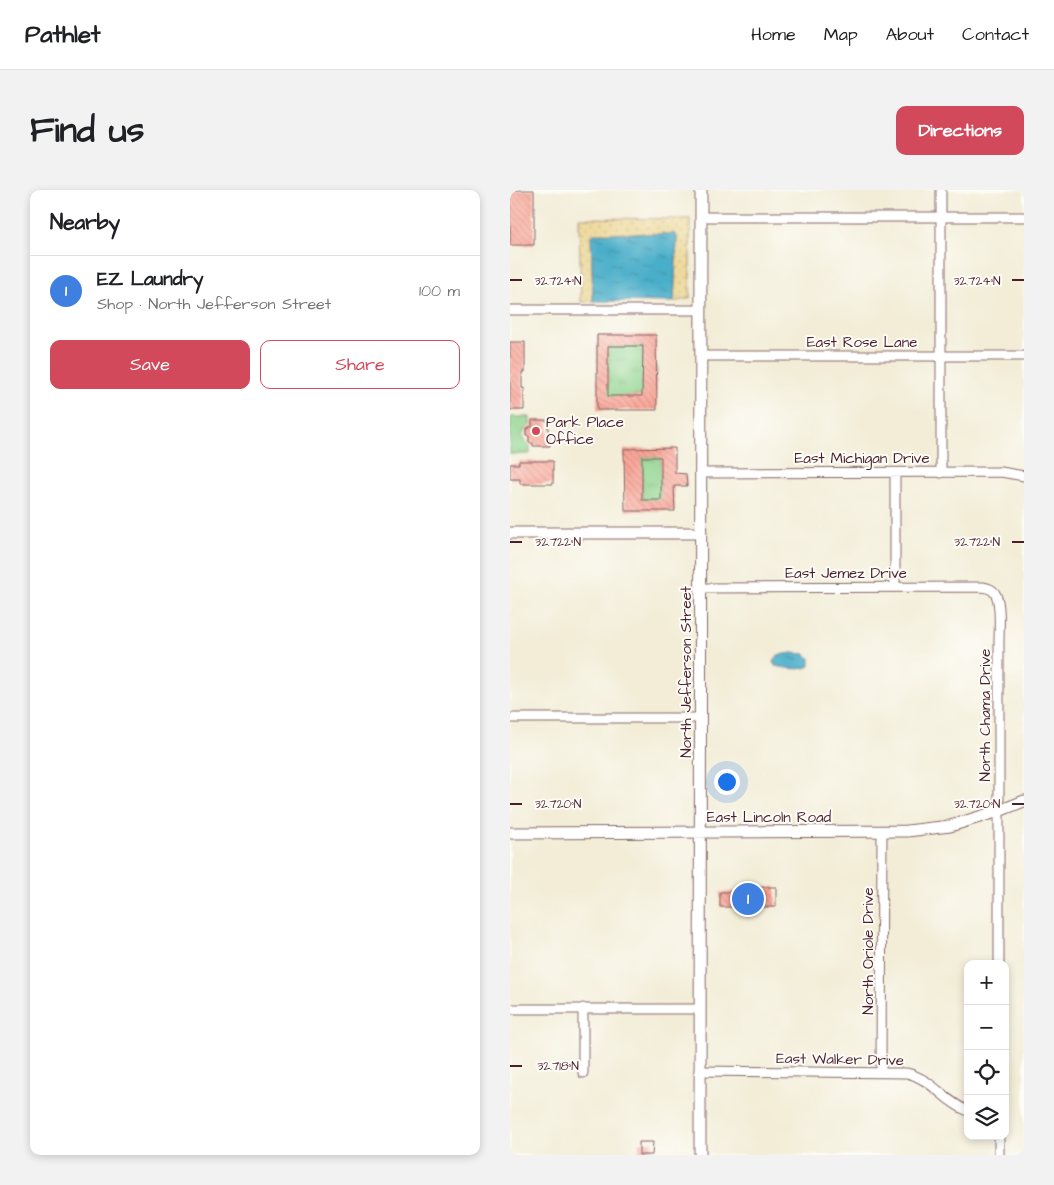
<!DOCTYPE html>
<meta charset="utf-8">
<style>
:root{--surface:#fff;--page:#f2f2f2;--text:#202124;--muted:#757577;--line:#e0e0e0;--accent:#d1495b}
body{margin:0;font-family:"Architects Daughter",sans-serif;background:var(--page);color:var(--text)}
.controls{position:absolute;right:15px;bottom:15px;display:grid;overflow:hidden;border-radius:10px;box-shadow:0 2px 8px #0003}
.controls button{width:45px;height:45px;display:grid;place-items:center;padding:0;border:0;border-bottom:1px solid var(--line);background:var(--surface);color:var(--text);font:25px sans-serif}
.you{position:absolute;left:216px;top:591px;width:18px;height:18px;margin:-12px;border:4px solid #fff;border-radius:50%;background:#1a73e8;box-shadow:0 0 0 8px #1a73e833}
.badge{display:grid;place-items:center;width:32px;height:32px;border-radius:50%;background:var(--accent);color:#fff;font-size:16px;font-weight:700}
.pin{position:absolute;translate:-50% -50%;border:2px solid #fff;box-shadow:0 1px 5px #0006}
.list{margin:0;padding:0;list-style:none}
h2{display:flex;justify-content:space-between;align-items:center;height:65px;margin:0;padding:0 20px;font-size:21px}
h2 small{font-size:16px;font-weight:400;color:var(--muted)}
.list li{display:grid;grid-template-columns:32px 1fr auto;gap:15px;align-items:center;box-sizing:border-box;height:70px;padding:0 20px;border-top:1px solid var(--line)}
.list b{display:block;font-size:19px;white-space:nowrap}
.list p{margin:0;font-size:16px;white-space:nowrap;color:var(--muted)}
.list em{font-size:16px;font-style:normal;color:var(--muted)}
.actions{display:flex;gap:10px;padding:15px 20px}
.actions a{flex:1;padding:11px 0;border:1px solid var(--accent);border-radius:10px;text-align:center;font-size:18px;color:var(--accent)}
.actions .main{background:var(--accent);color:#fff}
.icon{flex:none;width:28px;height:28px;fill:none;stroke:currentColor;stroke-width:2;stroke-linecap:round;stroke-linejoin:round}
.map{position:relative;flex:none;width:514px;height:965px;overflow:hidden;border-radius:10px}
header{display:flex;align-items:center;gap:30px;box-sizing:border-box;height:70px;padding:0 25px;background:var(--surface);border-bottom:1px solid var(--line)}
header strong{font-size:24px}
nav{display:flex;gap:28px;margin-inline-start:auto;font-size:18px}
.intro{display:flex;align-items:center;justify-content:space-between;box-sizing:border-box;height:120px;padding:0 30px}
h1{margin:0;font-size:35px}
.button{padding:12px 22px;border-radius:10px;background:var(--accent);color:#fff;font-size:18px;font-weight:700}
main{display:flex;gap:30px;padding:0 30px}
aside{flex:1;background:var(--surface);border-radius:10px;box-shadow:0 2px 8px #0003}
.map>svg:first-child{display:block}
.grass{fill:url(#grass-tufts);stroke:#6c795c}
.sand{fill:url(#sand-dots);stroke:#9c7c64}
.green{fill:#8ed38d;stroke:#6c795c}
.water{fill:url(#water-ripples);stroke:#4a667a}
.building{fill:url(#building-back-hatch);fill-rule:evenodd}
.lines{fill:none;stroke-linecap:round;stroke-linejoin:round}
.minor-casing{stroke:#856767;stroke-width:11}
.tertiary-casing{stroke:#856767;stroke-width:13}
.minor{stroke:#fff;stroke-width:9}
.tertiary{stroke:#fff;stroke-width:11}
.ticks{fill:none;stroke:#4a1f2b;stroke-width:2}
.poi-dot{fill:#d1495b;stroke:#fdfcf7;stroke-width:2}
.labels{text-anchor:middle;stroke-width:4;stroke-linejoin:round;paint-order:stroke}
.street-label{font-size:15px;fill:#4a1f2b;stroke:#fdfcf7}
.poi-label{font-size:15px;fill:#4a1f2b;stroke:#fdfcf7;text-anchor:start}
.ticks-label{font-size:12px;text-anchor:middle;fill:#4a1f2b;stroke:#fdfcf7;stroke-width:4;stroke-linejoin:round;paint-order:stroke}
</style>
<header>
<strong>Pathlet</strong>
<nav><a>Home</a><a>Map</a><a>About</a><a>Contact</a></nav>
</header>
<div class="intro"><h1>Find us</h1><a class="button">Directions</a></div>
<main>
<aside>
<h2>Nearby<small></small></h2>
<ul class="list">
<li><span class="badge" style="background:#3f7fe0">1</span><div><b>EZ Laundry</b><p>Shop · North Jefferson Street</p></div><em>100 m</em></li>
</ul>
<div class="actions"><a class="main">Save</a><a>Share</a></div>
</aside>
<div class="map">
<svg width="514" height="965" viewBox="0 0 514 965">
<defs>
<pattern id="grass-tufts" width="24" height="20" patternUnits="userSpaceOnUse" patternTransform="scale(1.25)"><rect width="24" height="20" fill="#8ed38d"/><path d="M3 7l-1-3M5 7V3M7 7l1-3M15 17l-1-3M17 17v-4M19 17l1-3" fill="none" stroke="#7cb57a"/></pattern>
<pattern id="sand-dots" width="8" height="8" patternUnits="userSpaceOnUse" patternTransform="scale(1.25)"><rect width="8" height="8" fill="#eeda9e"/><path d="M2 2h.1M6 6h.1" fill="none" stroke="#cebb88" stroke-width="1.8" stroke-linecap="round"/></pattern>
<pattern id="water-ripples" width="26" height="14" patternUnits="userSpaceOnUse" patternTransform="scale(1.25)"><rect width="26" height="14" fill="#4aaec9"/><path d="M2 4q2-2 4 0t4 0M15 11q2-2 4 0t4 0" fill="none" stroke="#408da3"/></pattern>
<pattern id="building-back-hatch" width="6" height="6" patternUnits="userSpaceOnUse" patternTransform="scale(1.25)"><rect width="6" height="6" fill="#fba294"/><path d="M-1 5l2 2M0 0l6 6M5-1l2 2" fill="none" stroke="#cd8379"/></pattern>
</defs>
<rect width="100%" height="100%" fill="#fdfcf7"/>
<filter id="ink" filterUnits="userSpaceOnUse"><feTurbulence type="fractalNoise" baseFrequency=".02" numOctaves="2"/><feDisplacementMap in="SourceGraphic" scale="10" xChannelSelector="R" yChannelSelector="G"/><feConvolveMatrix kernelMatrix="1 2 1 2 8 2 1 2 1" color-interpolation-filters="sRGB"/></filter>
<filter id="wash" filterUnits="userSpaceOnUse"><feTurbulence type="fractalNoise" baseFrequency=".0096" numOctaves="4" result="noise"/><feDisplacementMap in="SourceGraphic" scale="20" xChannelSelector="R" yChannelSelector="G"/><feGaussianBlur stdDeviation="1.12" result="paint"/><feColorMatrix in="noise" values="0 0 0 0 0 0 0 0 0 0 0 0 0 0 0 0 0 1.4 0 .05"/><feComposite in="paint" operator="in"/></filter>
<g filter="url(#wash)">
<rect width="100%" height="100%" fill="#f3edd7"/>
<!-- grass -->
<path class="grass" d="M98,156H133V176H147V185L132,186V206H98Z
M132,267H151V310H132Z"/>
<!-- sand -->
<path class="sand" d="M69,28L180,29V108L164,112L167,47L81,46L83,111L71,112Z"/>
<!-- green -->
<path class="green" d="M0,227H20V235C11,241 10,251 20,256V264H0Z"/>
<!-- water -->
<path class="water" d="M87,43L165,44L167,47L164,112L83,111L81,46Z
M282,463L296,464L300,468V476C292,481 275,478 265,476L264,472L268,465Z"/>
<g id="blocks">
<!-- building -->
<path class="building" d="M0,0H24V55H0Z
M87,145H146L147,220H87ZM98,156H133L132,206H98Z
M0,152H15V182H12V198H14V220H0Z
M22,230H37L40,256H23V253H19V246H16V239H19V237H22Z
M165,258V283L176,284L177,296H164L165,321H115L114,259ZM132,267H151V310H132Z
M9,271H43V294H10V289H0V274H9Z
M244,697H266V717H210V702H244Z
M129,952H143L142,965H129Z"/>
</g>
</g>
<g filter="url(#ink)">
<use href="#blocks" fill-opacity="0" stroke="#856767" stroke-width="1"/>
<g class="lines">
<!-- minor casing -->
<g class="minor-casing">
<path id="minor" d="M431,0V283
M191,27H514
M0,120H190
M191,166H514
M190,283L491,282L514,286
M385,283V397
M191,398L473,397C478,398 483,399 486,405C491,415 489,440 489,452V774
M0,528H190
M0,819H189
M189,881L397,883C424,890 433,911 458,921
M371,882L372,641
M73,883V818
M489,946V965"/>
</g>
<!-- tertiary casing -->
<g class="tertiary-casing">
<path id="tertiary" d="M0,343H191
M0,643L397,641L440,636L489,621L514,611
M190,965L191,0"/>
</g>
<!-- minor -->
<use href="#minor" class="minor"/>
<!-- tertiary -->
<use href="#tertiary" class="tertiary"/>
</g>
</g>
<!-- ticks -->
<path class="ticks" d="M0,90H12M502,90H514M0,352H12M502,352H514M0,614H12M502,614H514M0,876H12"/>
<!-- markers -->
<circle class="poi-dot" cx="26" cy="241" r="5"/>
<g class="labels">
<!-- street labels -->
<g class="street-label">
<text x="352" y="157">East Rose Lane</text>
<text x="352" y="273">East Michigan Drive</text>
<text x="336" y="388">East Jemez Drive</text>
<text transform="translate(176 482) rotate(-90)" y="5">North Jefferson Street</text>
<text transform="translate(475 525) rotate(-90)" y="5">North Chama Drive</text>
<text x="259" y="632">East Lincoln Road</text>
<text transform="translate(358 761) rotate(-90)" y="5">North Oriole Drive</text>
<text transform="translate(330 869) rotate(1)" y="5">East Walker Drive</text>
</g>
<!-- poi labels -->
<g class="poi-label">
<text x="36" y="237">Park Place<tspan x="36" dy="17">Office</tspan></text>
</g>
</g>
<g class="ticks-label">
<text x="48" y="95">32.724°N</text>
<text x="467" y="95">32.724°N</text>
<text x="48" y="356">32.722°N</text>
<text x="467" y="356">32.722°N</text>
<text x="48" y="618">32.720°N</text>
<text x="467" y="618">32.720°N</text>
<text x="48" y="880">32.718°N</text>
</g>
</svg>
<div class="controls">
<button>+</button>
<button>−</button>
<button><svg class="icon" aria-label="locate" viewBox="0 0 24 24"><circle cx="12" cy="12" r="6"/><path d="M12 2v4M12 18v4M2 12h4M18 12h4"/></svg></button>
<button><svg class="icon" aria-label="layers" viewBox="0 0 24 24"><path d="M12 4l9 5-9 5-9-5zM3 14l9 5 9-5"/></svg></button>
</div>
<div class="you"></div>
<div class="pin badge" style="left:238px;top:709px;background:#3f7fe0">1</div>
</div>
</main>
